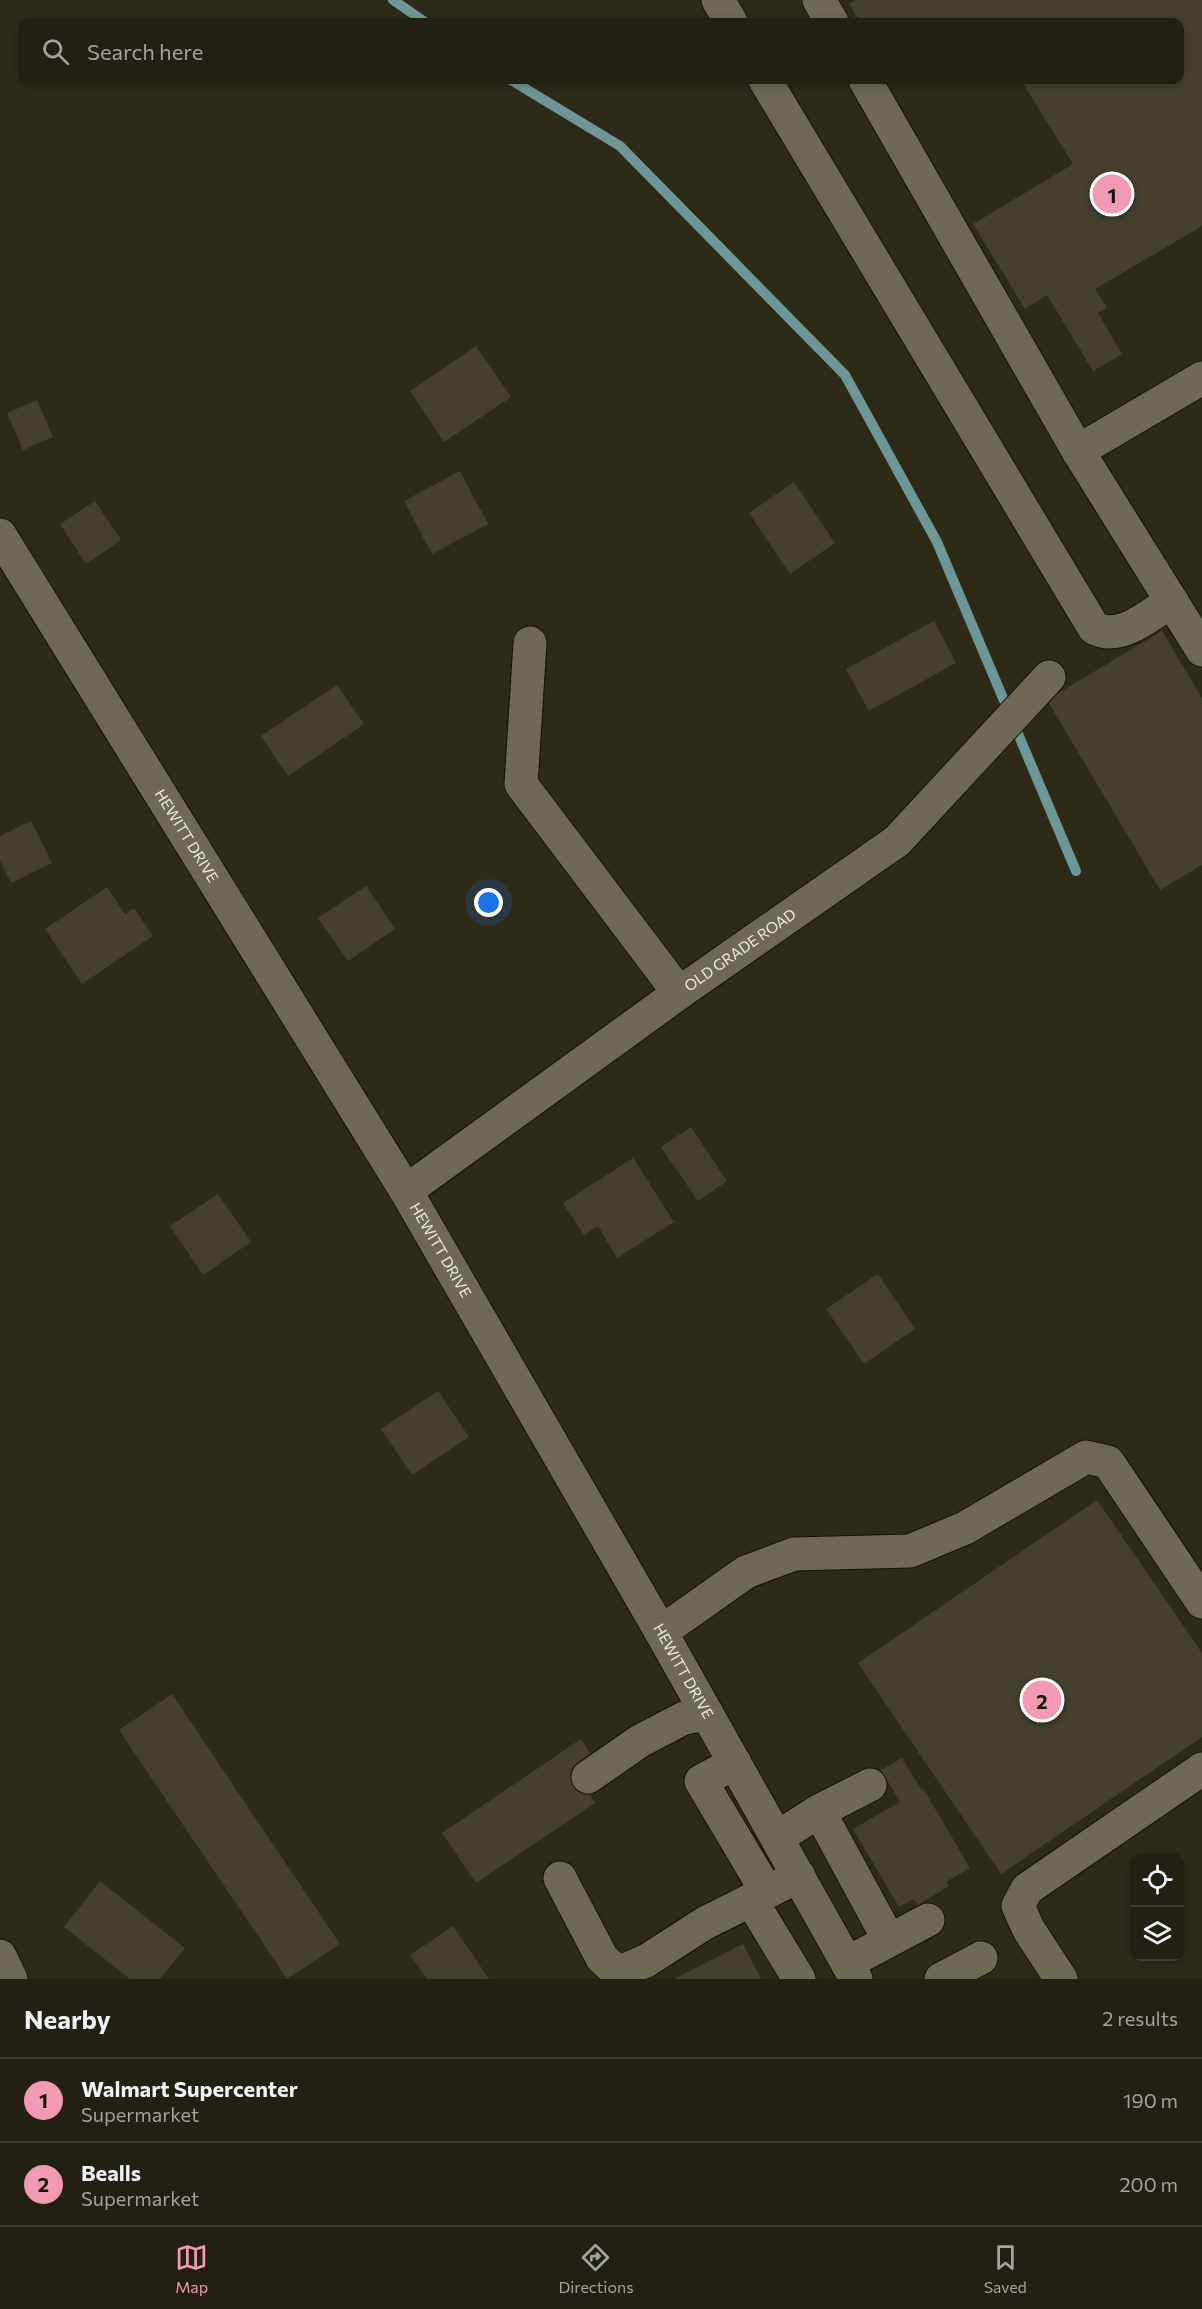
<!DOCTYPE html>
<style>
:root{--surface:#222012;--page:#2e2d20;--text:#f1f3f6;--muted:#a2a39f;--line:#3f3e32;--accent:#f19ab1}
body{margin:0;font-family:Commissioner,sans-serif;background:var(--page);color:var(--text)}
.controls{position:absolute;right:18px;bottom:18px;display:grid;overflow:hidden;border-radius:12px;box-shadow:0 3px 9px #0003}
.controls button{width:54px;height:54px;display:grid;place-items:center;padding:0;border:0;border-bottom:2px solid var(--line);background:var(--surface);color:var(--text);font:30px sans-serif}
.you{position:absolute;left:489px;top:903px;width:21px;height:21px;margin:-15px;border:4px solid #fff;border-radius:50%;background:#1a73e8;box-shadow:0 0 0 9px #1a73e833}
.badge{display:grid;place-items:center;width:39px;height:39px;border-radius:50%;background:var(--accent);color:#111;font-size:20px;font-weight:700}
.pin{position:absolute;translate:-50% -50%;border:3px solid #fff;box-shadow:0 2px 6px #0006}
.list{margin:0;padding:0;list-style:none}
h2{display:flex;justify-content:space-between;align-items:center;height:78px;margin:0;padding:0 24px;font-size:26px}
h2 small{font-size:20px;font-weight:400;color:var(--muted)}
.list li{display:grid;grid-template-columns:39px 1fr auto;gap:18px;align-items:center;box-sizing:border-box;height:84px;padding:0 24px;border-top:2px solid var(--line)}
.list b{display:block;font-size:22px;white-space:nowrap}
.list p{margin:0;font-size:20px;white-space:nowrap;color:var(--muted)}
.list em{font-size:20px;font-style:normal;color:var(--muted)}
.icon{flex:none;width:33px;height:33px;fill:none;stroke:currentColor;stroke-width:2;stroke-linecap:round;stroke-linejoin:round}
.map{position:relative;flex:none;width:1202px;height:1979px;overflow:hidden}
.search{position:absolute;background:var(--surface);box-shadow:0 3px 9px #0003;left:18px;right:18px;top:18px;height:66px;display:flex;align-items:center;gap:15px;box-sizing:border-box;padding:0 21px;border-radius:12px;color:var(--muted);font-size:22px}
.sheet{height:246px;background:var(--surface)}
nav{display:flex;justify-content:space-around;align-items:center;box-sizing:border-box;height:84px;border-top:2px solid var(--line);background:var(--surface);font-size:16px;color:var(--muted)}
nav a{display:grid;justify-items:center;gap:3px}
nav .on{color:var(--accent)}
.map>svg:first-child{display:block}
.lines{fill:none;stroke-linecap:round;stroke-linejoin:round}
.stream{stroke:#6c9796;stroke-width:10}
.building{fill:#45402d}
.minor-casing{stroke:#171203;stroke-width:35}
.minor{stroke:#6e6955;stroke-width:33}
.labels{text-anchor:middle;stroke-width:5;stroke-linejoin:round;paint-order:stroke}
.street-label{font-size:15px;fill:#edeadf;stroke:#2e2a18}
</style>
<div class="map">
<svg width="1202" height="1979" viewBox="0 0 1202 1979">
<rect width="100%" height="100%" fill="#2e2a18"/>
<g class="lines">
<!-- stream -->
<path class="stream" d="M393,0L425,22
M511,80L620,146L845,375L937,542L1076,871"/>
</g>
<!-- building -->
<path class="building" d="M855,0H1202V226L1095,289L1107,308L1098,313L1122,354L1093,371L1047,295L1025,309L973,224L1073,164L1021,80H1180V22H987L985,19L979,22H860L849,4Z
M476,346L511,397L444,442L410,391Z
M37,400L53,437L23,450L7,413Z
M460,471L488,524L432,554L404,501Z
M794,482L835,543L790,574L749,513Z
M95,501L121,540L86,564L60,524Z
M934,621L956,663L869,711L846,669Z
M1162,631L1202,698V865L1160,890L1047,700Z
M337,685L364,724L288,776L261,736Z
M31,821L52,863L11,883L0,861V836Z
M366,886L395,929L348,961L318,918Z
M107,887L125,914L134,908L153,936L82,984L45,929Z
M691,1127L727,1181L698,1201L661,1147Z
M633,1158L674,1222L617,1258L598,1226L584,1235L563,1203Z
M218,1194L251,1242L203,1275L170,1226Z
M878,1274L915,1329L864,1364L826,1309Z
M438,1391L469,1437L412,1475L381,1429Z
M1097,1500L1202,1653V1737L1001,1874L858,1663Z
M172,1694L340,1944L287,1979L119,1730Z
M581,1739L591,1754L571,1768L595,1803L476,1883L442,1833Z
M902,1758L921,1789L923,1788L970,1868L946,1882L949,1886L918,1905L914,1899L899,1907L853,1829L900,1802L881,1770Z
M100,1881L185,1948L160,1979H130L64,1927Z
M453,1926L489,1979H427L410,1955Z
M743,1944L761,1979H674Z"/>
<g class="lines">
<!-- minor casing -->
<g class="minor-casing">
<g id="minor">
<path d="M718,0L731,22"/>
<path d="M819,0L832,22"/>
<path d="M765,80L1094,628C1121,642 1149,615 1172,601"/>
<path d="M865,80L1078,451"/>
<path d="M1202,378L1078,451L1202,650"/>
<path id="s1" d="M0,535L406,1191L661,1632L856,1979"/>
<path d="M530,643L521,784L679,993"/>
<path id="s2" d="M406,1191L679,993L897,841L1049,677"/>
<path d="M661,1632L746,1572L794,1554L910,1551L965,1528L1086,1457L1108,1462L1202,1602"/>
<path d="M735,1763L701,1781L767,1892"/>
<path d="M588,1777L640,1741L684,1718L707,1714"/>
<path d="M819,1811L889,1940"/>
<path d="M777,1838L819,1811L870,1785"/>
<path d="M560,1878L602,1958L618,1973L646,1961L705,1923L799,1876"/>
<path d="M751,1900L799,1979"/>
<path d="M0,1956L11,1979"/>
<path d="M847,1963L928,1920"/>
<path d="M941,1979L981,1958"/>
<path d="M1061,1979L1029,1930L1018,1906L1027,1889L1202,1769"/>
</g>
</g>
<!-- minor -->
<use href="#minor" class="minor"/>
</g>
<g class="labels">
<!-- street labels -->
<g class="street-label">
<text dy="5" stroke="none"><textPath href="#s1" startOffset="354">HEWITT DRIVE</textPath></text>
<text dy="5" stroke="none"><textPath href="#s2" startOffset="412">OLD GRADE ROAD</textPath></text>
<text dy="5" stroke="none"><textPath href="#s1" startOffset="840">HEWITT DRIVE</textPath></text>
<text dy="5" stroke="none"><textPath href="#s1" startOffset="1326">HEWITT DRIVE</textPath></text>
</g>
</g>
</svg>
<div class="controls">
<button><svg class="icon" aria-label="locate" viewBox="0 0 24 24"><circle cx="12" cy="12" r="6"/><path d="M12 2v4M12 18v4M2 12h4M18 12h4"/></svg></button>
<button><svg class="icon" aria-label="layers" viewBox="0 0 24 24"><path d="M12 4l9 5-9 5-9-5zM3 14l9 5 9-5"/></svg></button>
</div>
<div class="you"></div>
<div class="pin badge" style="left:1112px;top:194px">1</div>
<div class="pin badge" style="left:1042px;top:1700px">2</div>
<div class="search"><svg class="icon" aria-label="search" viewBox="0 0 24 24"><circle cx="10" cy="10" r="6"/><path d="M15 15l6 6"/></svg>Search here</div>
</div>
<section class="sheet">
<h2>Nearby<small>2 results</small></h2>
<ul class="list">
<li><span class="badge">1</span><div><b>Walmart Supercenter</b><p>Supermarket</p></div><em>190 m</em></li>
<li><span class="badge">2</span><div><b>Bealls</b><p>Supermarket</p></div><em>200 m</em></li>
</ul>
</section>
<nav>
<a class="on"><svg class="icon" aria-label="map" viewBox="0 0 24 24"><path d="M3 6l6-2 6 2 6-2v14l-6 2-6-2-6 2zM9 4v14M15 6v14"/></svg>Map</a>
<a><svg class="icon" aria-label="directions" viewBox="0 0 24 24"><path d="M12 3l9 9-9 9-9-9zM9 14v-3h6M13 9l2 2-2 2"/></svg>Directions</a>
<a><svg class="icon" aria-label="saved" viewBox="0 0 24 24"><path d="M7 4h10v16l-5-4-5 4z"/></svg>Saved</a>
</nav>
